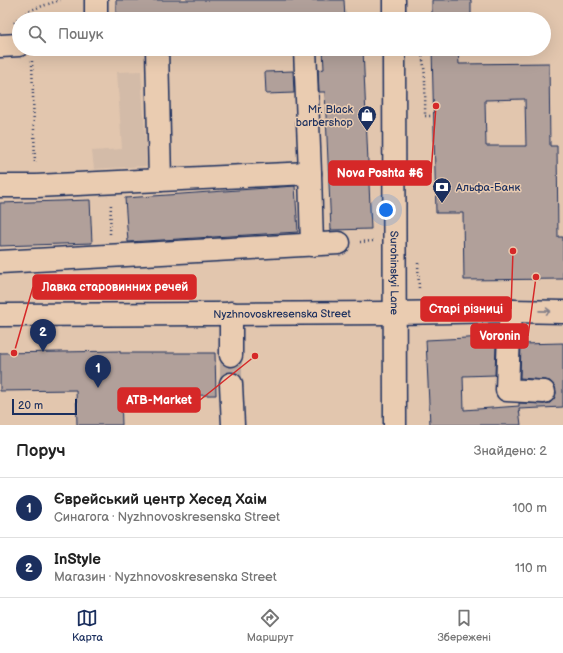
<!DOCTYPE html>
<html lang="uk">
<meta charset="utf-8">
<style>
:root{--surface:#fff;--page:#f2f2f2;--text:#222;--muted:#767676;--line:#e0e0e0;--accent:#1b2f5e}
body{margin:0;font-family:"Balsamiq Sans",sans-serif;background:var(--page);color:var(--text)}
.scale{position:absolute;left:12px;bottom:10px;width:65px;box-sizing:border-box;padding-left:4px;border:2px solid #1b2f5e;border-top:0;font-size:11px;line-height:14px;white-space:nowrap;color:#1b2f5e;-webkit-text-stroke:3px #eaccb1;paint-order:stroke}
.you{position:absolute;left:386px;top:210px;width:14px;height:14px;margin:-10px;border:3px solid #fff;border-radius:50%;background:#1a73e8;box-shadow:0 0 0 6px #1a73e833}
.badge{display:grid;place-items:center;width:26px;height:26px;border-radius:50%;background:var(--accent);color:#fff;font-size:13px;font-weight:700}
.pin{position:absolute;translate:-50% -33px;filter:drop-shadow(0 1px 2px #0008)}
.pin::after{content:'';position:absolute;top:21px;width:14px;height:12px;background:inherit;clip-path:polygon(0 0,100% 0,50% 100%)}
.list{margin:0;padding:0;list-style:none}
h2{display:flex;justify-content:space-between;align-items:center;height:52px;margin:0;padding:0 16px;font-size:17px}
h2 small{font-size:13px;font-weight:400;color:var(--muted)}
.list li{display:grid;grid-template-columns:26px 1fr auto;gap:12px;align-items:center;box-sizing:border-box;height:60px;padding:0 16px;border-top:1px solid var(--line)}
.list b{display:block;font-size:15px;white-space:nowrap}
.list p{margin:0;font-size:13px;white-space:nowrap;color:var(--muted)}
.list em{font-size:13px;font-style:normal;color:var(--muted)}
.icon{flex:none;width:22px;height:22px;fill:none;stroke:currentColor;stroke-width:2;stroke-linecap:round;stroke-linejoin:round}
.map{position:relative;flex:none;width:563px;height:425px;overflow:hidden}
.search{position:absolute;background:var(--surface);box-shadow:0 4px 16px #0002;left:12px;right:12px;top:12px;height:44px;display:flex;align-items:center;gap:10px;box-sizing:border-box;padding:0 14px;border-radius:22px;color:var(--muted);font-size:15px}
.sheet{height:172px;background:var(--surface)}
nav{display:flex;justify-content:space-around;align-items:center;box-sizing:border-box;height:56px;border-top:1px solid var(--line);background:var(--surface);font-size:11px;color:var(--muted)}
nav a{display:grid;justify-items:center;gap:2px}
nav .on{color:var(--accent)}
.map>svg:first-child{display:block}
.built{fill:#d3bba8}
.building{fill:#b1a09a;stroke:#1b2f5e;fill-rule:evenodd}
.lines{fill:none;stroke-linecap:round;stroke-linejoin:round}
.minor-tunnel{stroke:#baa89e;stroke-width:22;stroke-dasharray:22 11;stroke-linecap:butt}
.minor-casing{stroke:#1b2f5e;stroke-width:25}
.path{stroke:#1b2f5e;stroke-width:2.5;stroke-dasharray:1 3;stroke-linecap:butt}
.minor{stroke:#eaccb1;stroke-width:22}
.oneway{stroke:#827e88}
.labels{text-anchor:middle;stroke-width:3;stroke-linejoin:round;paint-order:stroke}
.poi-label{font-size:11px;fill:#1b2f5e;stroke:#eaccb1;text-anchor:end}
.street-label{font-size:11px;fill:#1b2f5e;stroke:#eaccb1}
.leader{fill:none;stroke:#d62828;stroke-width:1.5}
.callout-dot{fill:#d62828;stroke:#eaccb1;stroke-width:1.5}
.callout{fill:#d62828;stroke:#d62828;stroke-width:1.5}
.callout-label{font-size:12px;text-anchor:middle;font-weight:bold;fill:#fff}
</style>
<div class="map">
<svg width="563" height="425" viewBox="0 0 563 425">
<rect width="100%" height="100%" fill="#e2c6ae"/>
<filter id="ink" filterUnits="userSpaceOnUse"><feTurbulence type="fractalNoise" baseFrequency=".025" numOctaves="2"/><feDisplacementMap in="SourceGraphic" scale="8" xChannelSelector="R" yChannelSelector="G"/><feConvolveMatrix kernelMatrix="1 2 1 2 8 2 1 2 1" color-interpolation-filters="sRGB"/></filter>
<g filter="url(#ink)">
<!-- built -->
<path class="built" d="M141,71L147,166L94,169L92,151L122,149L117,72Z"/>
<!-- building -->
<path class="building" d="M116,0H344L345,19H116Z
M432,0H471V19H432Z
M323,49H363L371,229L331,230L325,92H319L318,70L324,69Z
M432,49H458L459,64L549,63L550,146H557L558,237H563V279L464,280L463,213H436ZM525,99L526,146H486L485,100Z
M293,71L294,93L266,94L265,72Z
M295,186L298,232L128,242L125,198Z
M90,200L92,243L0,246V203Z
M487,337L488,344H496L495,375L463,376L464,410L519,406V403L544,404L550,403L554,399L556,393L555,387L550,381L545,380L520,378L521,344L563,343V407L519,409L521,425H430L426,340Z
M120,351V353H215L216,395L121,396L122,425H77L76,390L0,391V353Z"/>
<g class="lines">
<!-- minor-tunnel -->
<path class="minor-tunnel" d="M231,384V355"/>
<!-- minor casing -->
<g class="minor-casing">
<g id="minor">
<path d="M96,0V19"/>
<path d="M394,0V19"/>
<path d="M0,46L19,45"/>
<path d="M305,49L310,173"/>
<path id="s1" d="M394,49L395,425"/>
<path d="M160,180L310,173L312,245"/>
<path d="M0,186H36L160,180L157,49"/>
<path d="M0,262L339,243"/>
<path d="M512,311L509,333L507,390L544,392"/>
<path id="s2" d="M0,315L394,313L512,311L563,312"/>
<path d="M231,355V313"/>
<path d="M231,384L233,425"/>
</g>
</g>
<!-- path -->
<path class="path" d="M14,23L28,11L60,0
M419,49C427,60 425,101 425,116H433
M32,61L35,164
M110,234L111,203
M360,242L373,241
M418,263L419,289H421"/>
<!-- minor -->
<use href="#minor" class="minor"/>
</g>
<!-- one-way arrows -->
<defs><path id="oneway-shaft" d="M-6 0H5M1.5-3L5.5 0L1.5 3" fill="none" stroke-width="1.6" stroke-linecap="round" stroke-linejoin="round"/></defs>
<use class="oneway" href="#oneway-shaft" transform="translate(545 311) rotate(1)"/>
</g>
<!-- icons -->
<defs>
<g id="shop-pin" transform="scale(1)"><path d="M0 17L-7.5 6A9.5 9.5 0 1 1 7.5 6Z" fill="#1b2f5e" stroke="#eaccb1"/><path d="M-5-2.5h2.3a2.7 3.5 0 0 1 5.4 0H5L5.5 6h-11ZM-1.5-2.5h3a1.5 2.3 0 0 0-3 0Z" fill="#fff"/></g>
<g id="bank-pin" transform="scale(1)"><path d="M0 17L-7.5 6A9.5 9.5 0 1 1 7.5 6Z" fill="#1b2f5e" stroke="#eaccb1"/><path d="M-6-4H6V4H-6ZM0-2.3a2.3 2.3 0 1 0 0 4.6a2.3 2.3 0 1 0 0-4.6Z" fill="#fff"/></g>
</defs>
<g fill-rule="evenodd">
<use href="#shop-pin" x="367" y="115"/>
<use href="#bank-pin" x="442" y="187"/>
</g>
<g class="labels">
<!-- poi labels -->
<g class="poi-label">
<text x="353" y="113">Mr. Black<tspan x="353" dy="13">barbershop</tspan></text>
<text x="456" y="191" text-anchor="start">Альфа-Банк</text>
</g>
<!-- street labels -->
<g class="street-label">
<text dy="4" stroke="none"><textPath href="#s1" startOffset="224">Surohinskyi Lane</textPath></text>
<text dy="4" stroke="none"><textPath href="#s2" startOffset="282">Nyzhnovoskresenska Street</textPath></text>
</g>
</g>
<!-- callouts -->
<path class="leader" d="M436 106L431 173M14 353L33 287M513 251L511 309M536 277L528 336M255 356L200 400"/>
<g class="callout-dot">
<circle cx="436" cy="106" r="4"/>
<circle cx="14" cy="353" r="4"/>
<circle cx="513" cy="251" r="4"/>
<circle cx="536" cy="277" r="4"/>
<circle cx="255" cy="356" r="4"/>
</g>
<g class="callout">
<rect x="329" y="161" width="102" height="24" rx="4"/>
<rect x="33" y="275" width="163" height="24" rx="4"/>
<rect x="421" y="297" width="90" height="24" rx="4"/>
<rect x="471" y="324" width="57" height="24" rx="4"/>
<rect x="118" y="388" width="82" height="24" rx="4"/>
</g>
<g class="callout-label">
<text x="380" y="177">Nova Poshta #6</text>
<text x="115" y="291">Лавка старовинних речей</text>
<text x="466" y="313">Старі різниці</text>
<text x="500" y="340">Voronin</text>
<text x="159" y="404">ATB-Market</text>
</g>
</svg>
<div class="scale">20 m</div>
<div class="you"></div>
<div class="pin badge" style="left:98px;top:388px">1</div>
<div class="pin badge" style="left:43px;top:352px">2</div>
<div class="search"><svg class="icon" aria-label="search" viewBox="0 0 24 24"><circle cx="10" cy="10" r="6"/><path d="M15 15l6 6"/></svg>Пошук</div>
</div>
<section class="sheet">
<h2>Поруч<small>Знайдено: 2</small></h2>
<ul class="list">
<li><span class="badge">1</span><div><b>Єврейський центр Хесед Хаім</b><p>Синагога · Nyzhnovoskresenska Street</p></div><em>100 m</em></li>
<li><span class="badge">2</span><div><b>InStyle</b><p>Магазин · Nyzhnovoskresenska Street</p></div><em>110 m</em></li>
</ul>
</section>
<nav>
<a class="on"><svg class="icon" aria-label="map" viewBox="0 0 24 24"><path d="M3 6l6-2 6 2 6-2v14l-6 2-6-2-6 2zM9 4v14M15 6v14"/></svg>Карта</a>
<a><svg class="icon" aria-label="directions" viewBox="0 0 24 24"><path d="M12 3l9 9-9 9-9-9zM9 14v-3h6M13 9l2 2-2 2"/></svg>Маршрут</a>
<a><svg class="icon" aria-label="saved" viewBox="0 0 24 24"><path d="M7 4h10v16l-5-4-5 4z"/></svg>Збережені</a>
</nav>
